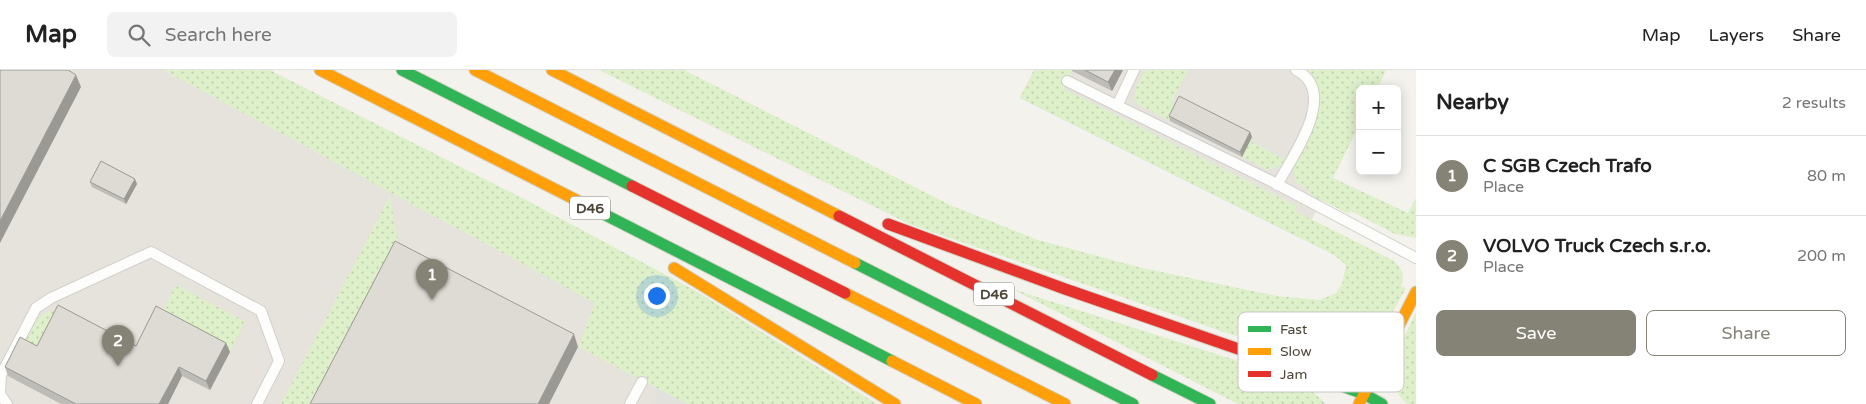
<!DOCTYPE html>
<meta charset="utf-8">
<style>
:root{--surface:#fff;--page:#f2f2f2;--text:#222;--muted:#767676;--line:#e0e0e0;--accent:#858276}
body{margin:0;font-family:"Varela Round",sans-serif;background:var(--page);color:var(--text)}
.controls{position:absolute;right:15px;top:15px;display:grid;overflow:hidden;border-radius:8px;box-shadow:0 2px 12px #0003}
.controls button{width:45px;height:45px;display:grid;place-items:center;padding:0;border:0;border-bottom:1px solid var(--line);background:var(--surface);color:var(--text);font:25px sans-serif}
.you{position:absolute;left:656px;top:225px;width:18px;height:18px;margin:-12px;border:4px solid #fff;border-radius:50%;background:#1a73e8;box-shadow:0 0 0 8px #1a73e833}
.badge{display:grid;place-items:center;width:32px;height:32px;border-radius:50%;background:var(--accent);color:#fff;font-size:16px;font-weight:700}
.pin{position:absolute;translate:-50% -41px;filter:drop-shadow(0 1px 2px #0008)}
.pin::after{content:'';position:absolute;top:26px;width:18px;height:15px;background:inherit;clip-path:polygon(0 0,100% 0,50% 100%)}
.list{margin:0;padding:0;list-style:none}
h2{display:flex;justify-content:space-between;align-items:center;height:65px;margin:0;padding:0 20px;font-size:21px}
h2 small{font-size:16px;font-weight:400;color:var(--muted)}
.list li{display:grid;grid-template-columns:32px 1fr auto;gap:15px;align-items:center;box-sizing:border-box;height:80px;padding:0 20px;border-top:1px solid var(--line)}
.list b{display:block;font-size:19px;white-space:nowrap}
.list p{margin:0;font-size:16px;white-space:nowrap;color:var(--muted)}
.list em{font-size:16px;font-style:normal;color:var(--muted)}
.actions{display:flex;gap:10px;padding:15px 20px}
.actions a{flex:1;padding:11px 0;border:1px solid var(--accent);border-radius:8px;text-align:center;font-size:18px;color:var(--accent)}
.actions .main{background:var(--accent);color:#fff}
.icon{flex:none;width:28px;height:28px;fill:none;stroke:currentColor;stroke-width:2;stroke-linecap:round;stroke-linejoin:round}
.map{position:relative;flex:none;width:1416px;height:334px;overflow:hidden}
header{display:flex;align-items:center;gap:30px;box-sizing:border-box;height:70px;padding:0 25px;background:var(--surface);border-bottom:1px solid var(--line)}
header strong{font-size:24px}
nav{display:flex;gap:28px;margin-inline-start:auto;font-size:18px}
.search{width:350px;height:45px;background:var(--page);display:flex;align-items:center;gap:12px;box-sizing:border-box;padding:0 18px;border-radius:8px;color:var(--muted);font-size:19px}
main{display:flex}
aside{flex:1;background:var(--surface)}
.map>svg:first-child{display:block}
.industrial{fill:#e6e3dd}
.grass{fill:url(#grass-dots)}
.parking{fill:#e2e1db}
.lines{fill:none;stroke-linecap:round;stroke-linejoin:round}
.lane-casing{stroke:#d1cfc9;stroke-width:12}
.fast-casing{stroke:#d3d0c2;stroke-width:13}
.slow-casing{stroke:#d3d0c2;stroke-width:13}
.jam-casing{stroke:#d3d0c2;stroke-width:13}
.lane{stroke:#fdfdfc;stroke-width:10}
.fast{stroke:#30b455;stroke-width:11}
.slow{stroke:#ff9f0a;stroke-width:11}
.jam{stroke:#e5322d;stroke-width:11}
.wall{fill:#bebcb6}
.shaded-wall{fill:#9b9994}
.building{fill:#dddbd4;stroke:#9b9994}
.labels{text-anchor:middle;stroke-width:5;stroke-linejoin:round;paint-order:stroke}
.shield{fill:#fff;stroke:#807d72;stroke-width:1}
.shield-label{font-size:14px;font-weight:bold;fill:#4a4536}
.key{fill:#fff;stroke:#c9c7c3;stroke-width:1}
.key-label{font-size:14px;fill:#4a4536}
</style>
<header>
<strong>Map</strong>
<div class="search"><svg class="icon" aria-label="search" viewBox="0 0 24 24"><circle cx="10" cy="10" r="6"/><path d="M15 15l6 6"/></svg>Search here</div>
<nav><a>Map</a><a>Layers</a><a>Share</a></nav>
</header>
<main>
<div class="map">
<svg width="1416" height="334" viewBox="0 0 1416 334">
<defs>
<pattern id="grass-dots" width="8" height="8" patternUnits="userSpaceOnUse" patternTransform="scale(1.25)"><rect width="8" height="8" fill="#ddf0ca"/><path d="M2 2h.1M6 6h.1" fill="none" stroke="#bfcfae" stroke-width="1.8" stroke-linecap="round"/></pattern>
</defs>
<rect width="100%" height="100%" fill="#f3f2ec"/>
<!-- industrial -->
<path class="industrial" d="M0,0H164L784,334H0Z
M1034,0H1386L1377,19H1360V53L1302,169L1020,28Z"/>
<!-- grass -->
<path class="grass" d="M164,0H270L526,130L696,221L877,334H687L578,277L595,233Z
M599,0H684L950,135L1038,170L1142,198L1277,226L1319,230L1335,224L1342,214L1346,195L1334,185L1020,28L1034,0H1073L1064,19L1297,136L1295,141L1394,191C1402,199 1405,205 1401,216L1406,218L1369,285L1348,296H1329L1227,263L909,154Z
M1145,0H1188L1171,33L1178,37L1170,51L1139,35L1134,28L1136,17Z
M1301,0H1386L1377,19H1360V53L1333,108L1408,143L1416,128V168L1395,164L1351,141L1349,144L1307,123L1309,120L1296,112L1292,97L1318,42C1321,23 1314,13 1301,0Z
M1250,71L1285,90L1280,96L1267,100L1242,87Z
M390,126L400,184L321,334H281Z
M176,215L245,251L230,282L160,246Z
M1012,219L1292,308L1307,316L1326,334H1238Z
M49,241L56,242L40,286L21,276L36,249Z
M1416,242V334H1407C1376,306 1403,273 1416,242Z"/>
<!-- parking -->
<path class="parking" d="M659,320L687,334H652Z"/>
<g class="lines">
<!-- lane casing -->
<g class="lane-casing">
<path id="lane" d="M1067,11L1269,110L1416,188
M1117,36L1134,0
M1277,115C1292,87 1340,22 1296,0
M7,334L0,324L1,305L36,238L51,228L151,182L261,241L279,291L257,334
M630,334L642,312"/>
</g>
<!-- fast casing -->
<g class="fast-casing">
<path id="fast" d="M402,0L632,116
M586,135L892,291
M855,193L1133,334
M1250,283L1364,324L1382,334
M1152,305L1210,334"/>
</g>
<!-- slow casing -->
<g class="slow-casing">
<path id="slow" d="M320,0L586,135
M475,0L855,193
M552,0L839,146
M674,198L895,334
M845,223L1065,334
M892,291L976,334
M1359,334L1416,222"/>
</g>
<!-- jam casing -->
<g class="jam-casing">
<path id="jam" d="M632,116L845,223
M839,146L1152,305
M888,154L1065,219L1250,283"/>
</g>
<!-- lane -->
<use href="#lane" class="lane"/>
<!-- fast -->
<use href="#fast" class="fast"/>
<!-- slow -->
<use href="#slow" class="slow"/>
<!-- jam -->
<use href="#jam" class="jam"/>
</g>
<!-- wall -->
<path class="wall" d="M1072,0H1123L1112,21L1072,1Z
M1169,46L1250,62L1252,67L1242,87L1170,51Z
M90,112L137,114L126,134L92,117Z
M226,273L230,282L210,320L182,306L168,334H61L8,306L5,297L136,276Z"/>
<!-- shaded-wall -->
<path class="shaded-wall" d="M1115,0H1123L1112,21L1108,12Z
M76,5L81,17L0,173V151Z
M1250,62L1252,67L1242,87L1240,82Z
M135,109L137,114L126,134L124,129Z
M574,264L578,277L549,334H538Z
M226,273L230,282L210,320L206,311Z
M179,297L182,306L168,334H159Z"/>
<!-- building -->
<path class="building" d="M0,0H68L76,5L0,151Z
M1085,0H1115L1108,12Z
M1179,26L1250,62L1240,82L1169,46Z
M101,91L135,109L124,129L90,112Z
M395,171L574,264L538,334H310Z
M58,235L136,276L156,236L226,273L206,311L179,297L159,334H76L5,297L20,267L37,276Z"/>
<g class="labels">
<!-- shield labels -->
<g class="shield">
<rect x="570" y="126.5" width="40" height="23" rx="4"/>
<rect x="974" y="212.5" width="40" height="23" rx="4"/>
</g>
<g class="shield-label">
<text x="590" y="143">D46</text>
<text x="994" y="229">D46</text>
</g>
</g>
<!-- legend -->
<rect x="1238" y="242" width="166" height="80" rx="8" class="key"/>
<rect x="1248" y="256" width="23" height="6" fill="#30b455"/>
<rect x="1248" y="278" width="23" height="7" fill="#ff9f0a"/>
<rect x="1248" y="301" width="23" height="6" fill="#e5322d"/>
<g class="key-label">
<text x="1280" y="264">Fast</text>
<text x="1280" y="286">Slow</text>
<text x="1280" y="309">Jam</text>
</g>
</svg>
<div class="controls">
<button>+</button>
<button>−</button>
</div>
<div class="you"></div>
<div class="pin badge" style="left:432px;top:230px">1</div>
<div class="pin badge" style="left:118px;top:296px">2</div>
</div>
<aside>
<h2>Nearby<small>2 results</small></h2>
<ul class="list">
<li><span class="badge">1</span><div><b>C SGB Czech Trafo</b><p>Place</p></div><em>80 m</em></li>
<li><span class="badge">2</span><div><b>VOLVO Truck Czech s.r.o.</b><p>Place</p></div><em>200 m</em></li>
</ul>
<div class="actions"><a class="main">Save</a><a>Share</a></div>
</aside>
</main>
